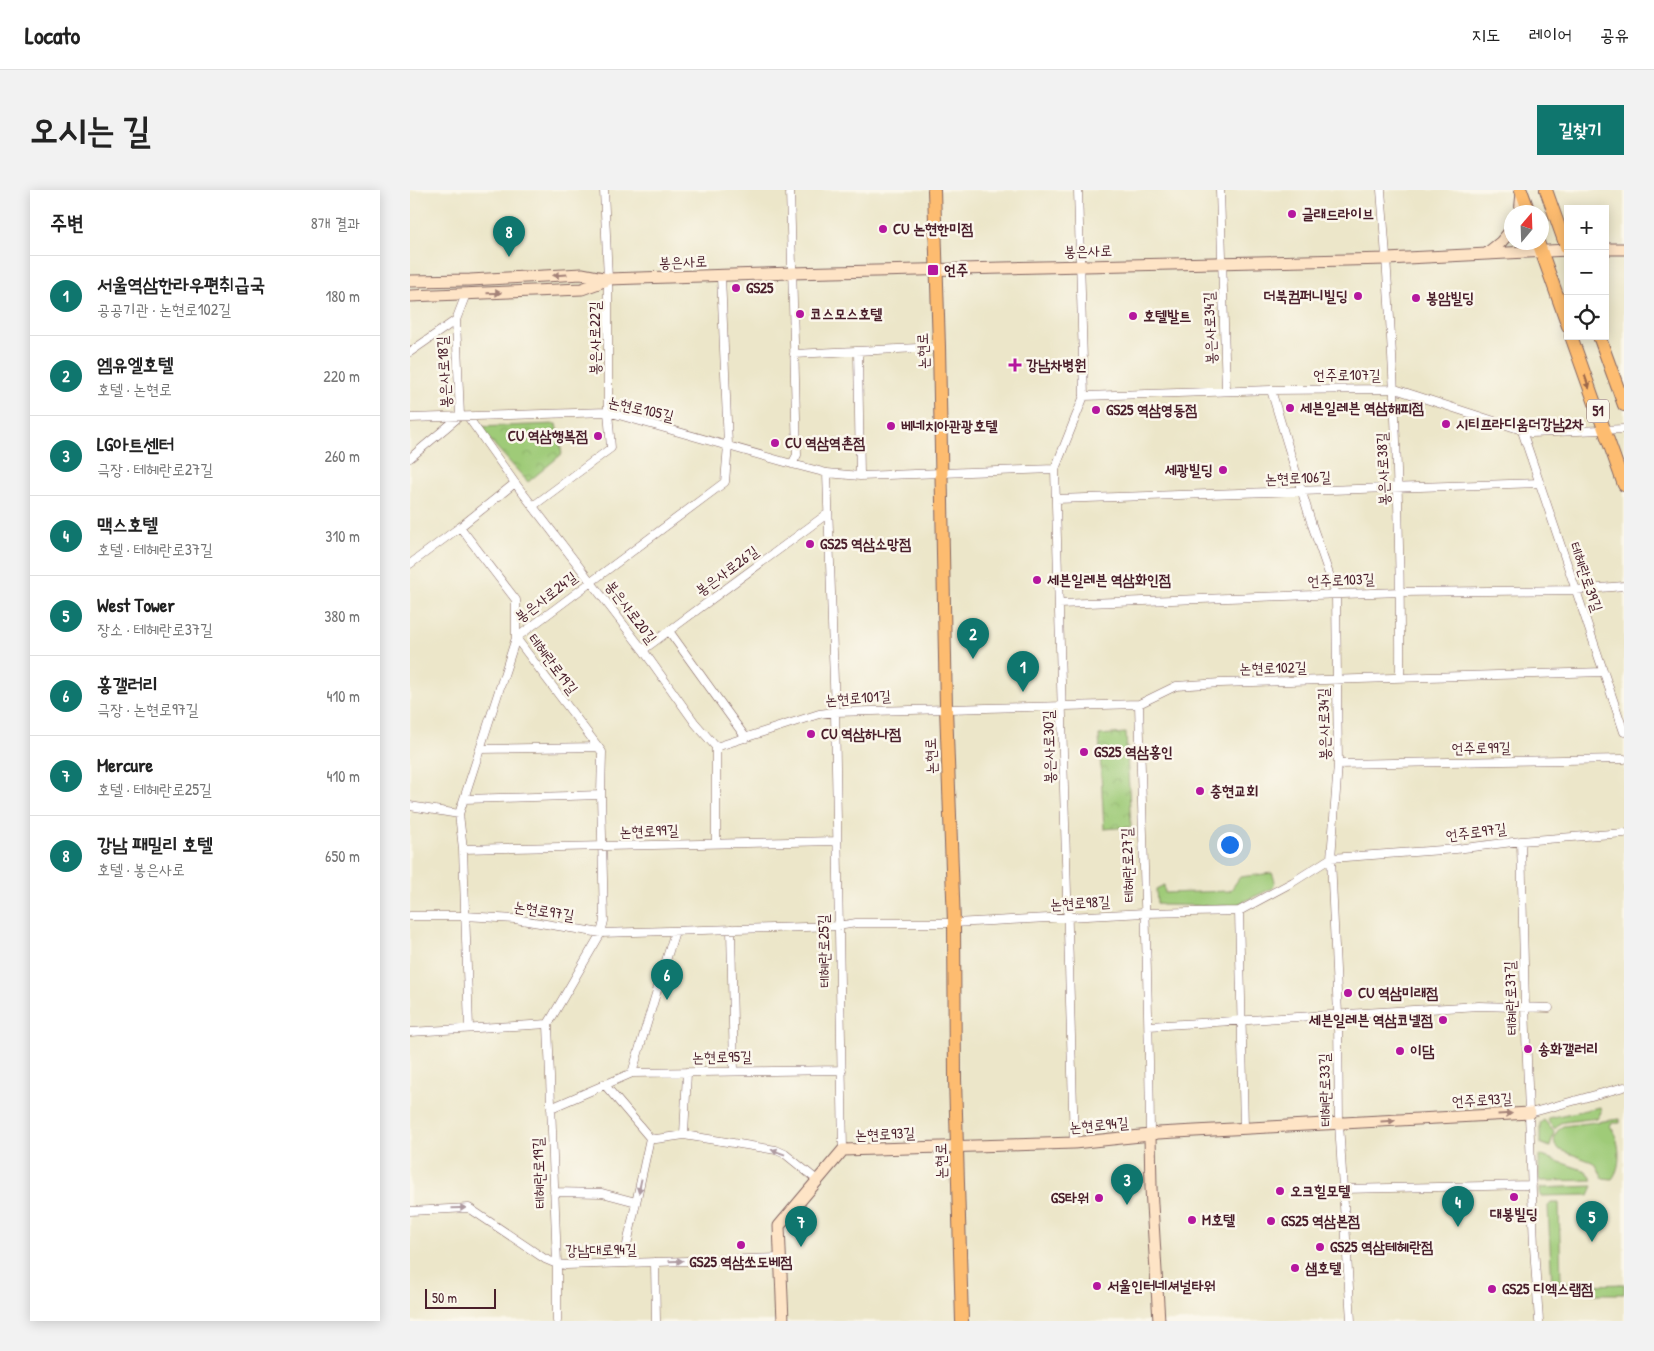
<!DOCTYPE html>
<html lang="ko">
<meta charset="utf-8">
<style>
:root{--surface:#fff;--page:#f2f2f2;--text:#222;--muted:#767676;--line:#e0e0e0;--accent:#0f766e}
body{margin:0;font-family:"Patrick Hand","Poor Story",sans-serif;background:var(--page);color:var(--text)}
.controls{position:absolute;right:15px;top:15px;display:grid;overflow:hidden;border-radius:0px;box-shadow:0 2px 12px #0003}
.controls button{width:45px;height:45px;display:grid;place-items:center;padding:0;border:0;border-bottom:1px solid var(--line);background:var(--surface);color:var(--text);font:25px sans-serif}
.compass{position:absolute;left:1094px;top:15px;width:45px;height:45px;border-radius:50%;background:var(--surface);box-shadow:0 2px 12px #0003;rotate:19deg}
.scale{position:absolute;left:15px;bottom:12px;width:71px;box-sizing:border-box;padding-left:5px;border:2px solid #4a1f2b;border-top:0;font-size:14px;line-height:18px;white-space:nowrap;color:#4a1f2b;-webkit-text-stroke:4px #fbf7ec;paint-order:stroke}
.you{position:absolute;left:819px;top:654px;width:18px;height:18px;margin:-12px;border:4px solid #fff;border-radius:50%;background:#1a73e8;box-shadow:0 0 0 8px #1a73e833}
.badge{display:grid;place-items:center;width:32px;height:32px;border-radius:50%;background:var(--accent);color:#fff;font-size:16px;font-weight:700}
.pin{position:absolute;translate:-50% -41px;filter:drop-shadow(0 1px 2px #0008)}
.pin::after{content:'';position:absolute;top:26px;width:18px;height:15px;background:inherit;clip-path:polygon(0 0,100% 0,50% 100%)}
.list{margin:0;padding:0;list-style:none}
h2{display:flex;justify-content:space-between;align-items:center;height:65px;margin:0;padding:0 20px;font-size:21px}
h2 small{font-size:16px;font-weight:400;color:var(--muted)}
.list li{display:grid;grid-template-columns:32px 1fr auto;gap:15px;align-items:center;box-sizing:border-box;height:80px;padding:0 20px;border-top:1px solid var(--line)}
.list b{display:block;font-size:19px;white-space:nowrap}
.list p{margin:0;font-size:16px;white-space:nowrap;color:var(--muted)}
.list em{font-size:16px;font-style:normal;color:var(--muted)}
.icon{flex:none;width:28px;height:28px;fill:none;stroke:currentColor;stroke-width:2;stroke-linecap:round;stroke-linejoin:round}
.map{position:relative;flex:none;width:1214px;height:1131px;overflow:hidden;border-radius:0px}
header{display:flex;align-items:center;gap:30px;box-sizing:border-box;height:70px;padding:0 25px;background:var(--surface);border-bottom:1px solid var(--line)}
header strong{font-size:24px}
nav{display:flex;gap:28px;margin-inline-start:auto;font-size:18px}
.intro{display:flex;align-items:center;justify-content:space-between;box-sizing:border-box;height:120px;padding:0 30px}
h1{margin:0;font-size:35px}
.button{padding:12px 22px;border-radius:0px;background:var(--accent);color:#fff;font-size:18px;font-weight:700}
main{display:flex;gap:30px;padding:0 30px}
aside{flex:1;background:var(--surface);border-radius:0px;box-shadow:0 2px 12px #0003}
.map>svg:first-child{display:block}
.park{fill:url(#park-crowns);stroke:#747552}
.garden{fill:#9fcb78;stroke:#747552}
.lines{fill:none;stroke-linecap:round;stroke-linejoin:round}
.street-casing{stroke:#836562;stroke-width:9}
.secondary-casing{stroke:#836562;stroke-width:13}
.primary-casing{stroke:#836562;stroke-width:14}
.street{stroke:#fff;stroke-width:8}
.secondary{stroke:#fee4c6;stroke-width:11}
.primary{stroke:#fdbc70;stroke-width:12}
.oneway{fill:#a48278}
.oneway2{fill:#9b664a}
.oneway3{fill:#ae9aa0}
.poi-dot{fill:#b5179e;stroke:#fbf7ec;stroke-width:2}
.labels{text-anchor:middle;stroke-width:5;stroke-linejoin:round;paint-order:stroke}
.shield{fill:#fbf7ec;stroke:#7f6065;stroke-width:1}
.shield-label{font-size:14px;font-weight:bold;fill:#4a1f2b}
.poi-label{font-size:15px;font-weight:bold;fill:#4a1f2b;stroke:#fbf7ec;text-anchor:start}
.street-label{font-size:15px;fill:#4a1f2b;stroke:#fbf7ec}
</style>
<header>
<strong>Locato</strong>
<nav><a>지도</a><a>레이어</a><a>공유</a></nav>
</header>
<div class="intro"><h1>오시는 길</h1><a class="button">길찾기</a></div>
<main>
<aside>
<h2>주변<small>8개 결과</small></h2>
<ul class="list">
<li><span class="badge">1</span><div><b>서울역삼한라우편취급국</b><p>공공기관 · 논현로102길</p></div><em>180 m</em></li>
<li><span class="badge">2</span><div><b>엠유엘호텔</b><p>호텔 · 논현로</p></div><em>220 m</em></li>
<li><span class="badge">3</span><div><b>LG아트센터</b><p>극장 · 테헤란로27길</p></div><em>260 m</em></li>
<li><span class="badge">4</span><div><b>맥스호텔</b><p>호텔 · 테헤란로37길</p></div><em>310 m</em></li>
<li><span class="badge">5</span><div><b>West Tower</b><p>장소 · 테헤란로37길</p></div><em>380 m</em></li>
<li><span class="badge">6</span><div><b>홍갤러리</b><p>극장 · 논현로97길</p></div><em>410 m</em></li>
<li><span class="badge">7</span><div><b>Mercure</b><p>호텔 · 테헤란로25길</p></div><em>410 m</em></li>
<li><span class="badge">8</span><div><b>강남 패밀리 호텔</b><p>호텔 · 봉은사로</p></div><em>650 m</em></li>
</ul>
</aside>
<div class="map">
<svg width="1214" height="1131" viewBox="0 0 1214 1131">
<defs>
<pattern id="park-crowns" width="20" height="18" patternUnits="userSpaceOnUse" patternTransform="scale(1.25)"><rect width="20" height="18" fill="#9fcb78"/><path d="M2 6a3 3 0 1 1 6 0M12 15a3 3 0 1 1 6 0" fill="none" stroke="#8aae68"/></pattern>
</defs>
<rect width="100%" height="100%" fill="#fbf7ec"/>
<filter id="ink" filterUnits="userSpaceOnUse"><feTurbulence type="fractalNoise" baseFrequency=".02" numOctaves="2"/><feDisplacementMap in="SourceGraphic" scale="10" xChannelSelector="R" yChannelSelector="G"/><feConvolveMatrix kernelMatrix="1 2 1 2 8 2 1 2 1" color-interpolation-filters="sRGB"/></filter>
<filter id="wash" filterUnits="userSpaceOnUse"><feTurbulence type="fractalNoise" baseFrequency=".0096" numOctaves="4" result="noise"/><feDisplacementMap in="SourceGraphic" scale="20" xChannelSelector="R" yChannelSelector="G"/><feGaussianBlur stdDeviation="1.12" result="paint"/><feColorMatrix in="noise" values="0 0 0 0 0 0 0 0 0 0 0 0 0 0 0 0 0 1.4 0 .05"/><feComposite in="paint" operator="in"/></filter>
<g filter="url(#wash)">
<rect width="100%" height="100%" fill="#ece6c9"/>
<!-- park -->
<path class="park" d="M146,234L152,264L118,292L68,237Z
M716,543L721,637L694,639L689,545Z"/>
<!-- garden -->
<path class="garden" d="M862,683L865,691L863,698L824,716L752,715L747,713L746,699L754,695L755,703L820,701L830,687Z
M1190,917L1191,922L1188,928L1155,932L1150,933L1145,939L1137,930L1138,928Z
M1210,929V933H1202L1200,936C1210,948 1213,976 1202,989L1193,988L1186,975L1182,972L1148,959C1141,951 1145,941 1153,936Z
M1134,930L1144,942L1140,957L1130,953V933Z
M1129,965L1176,981L1183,990L1129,991Z
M1183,996L1179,1005L1130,1006V998Z
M1141,1013H1149L1151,1092H1165L1166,1098L1144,1099L1142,1097L1138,1016Z
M1214,1094V1104H1181L1180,1095Z"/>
</g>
<g filter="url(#ink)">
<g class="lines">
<!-- street casing -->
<g class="street-casing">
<path id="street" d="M380,0L387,265L382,274
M810,0L816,201
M971,0C984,162 991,325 990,488
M448,161L450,286
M0,162L46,130
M384,164L529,157
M861,200L902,335L926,404L928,574L921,668L928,825L929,933L941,1131
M674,206L861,200L985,199L1121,243L1214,239
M58,227L105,293L233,460L285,533L306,557V653
M0,228L198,222L382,274L417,283L450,286L645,279
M1112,241L1214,542
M0,268L50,226L46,130L56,104
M417,283L425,522L433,960
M646,309L1130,293
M123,316L201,258L198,222V89L194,0
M50,337L106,410V448L192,562L191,605L194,731L191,743L138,834L147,1074V1131
M0,374L50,337L105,293
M649,414L991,402L1166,400L1214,396
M259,441L336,548
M233,460L417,324
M729,514C733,658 739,801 740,945
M306,557L409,524L425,522L729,514L766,496L810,493L1194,482
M70,559L187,557
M928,574L1214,569
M54,609L191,605
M0,616L49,624
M1111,651L1115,816L1124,1057L1129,1131
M53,659L426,651
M829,721L834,938
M0,726H55L105,729L191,743L428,736L446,733H544L735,723L829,721L883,692L921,668L1046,659L1111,651L1214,643
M321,739L324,881
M739,836L1069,816L1139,818
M59,838L53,659L49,624L106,448L315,292L318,255L311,86
M0,842L138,834
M222,883L265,741
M194,894L240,948
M141,918L222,883L432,880
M1120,923L1214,897
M274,945L277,882
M240,948L246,949L274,945L366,960L375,964L407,990
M664,953L645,279L674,206L668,0
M933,999L1122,995
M144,1002L192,1003L226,1012
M0,1021L59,1018L135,1069L147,1074L156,1075L369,1068
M245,1072L246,1131
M213,1073L240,948"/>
</g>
<!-- secondary casing -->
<g class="secondary-casing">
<path id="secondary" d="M1110,22L1112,3
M1195,59H1214
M1076,64L1091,52L1102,39
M0,91L60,90L172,84L198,89L381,83L977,69L1158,60
M0,106L172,99L197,90
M740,945L741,998L749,1131
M373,1131L369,1036L433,960L664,953L740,945L748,943L1120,923"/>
</g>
<!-- primary casing -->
<g class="primary-casing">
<path id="primary" d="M524,0L529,157L536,518L544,733L545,889L552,1131
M1111,0L1119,22
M1136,0L1158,62
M1128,52L1158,136
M1161,146L1214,295
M1189,146L1214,215"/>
</g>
<!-- street -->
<use href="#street" class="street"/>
<!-- secondary -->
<use href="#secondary" class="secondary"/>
<!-- primary -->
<use href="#primary" class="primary"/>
</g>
<!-- one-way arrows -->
<defs><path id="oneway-solid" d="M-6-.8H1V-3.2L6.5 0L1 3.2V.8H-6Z" transform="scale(1.25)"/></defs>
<g class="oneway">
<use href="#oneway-solid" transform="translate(150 85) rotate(177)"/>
<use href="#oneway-solid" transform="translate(84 103) rotate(-2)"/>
<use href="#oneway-solid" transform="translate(1095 924) rotate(-3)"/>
<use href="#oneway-solid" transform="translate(978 931) rotate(-3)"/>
</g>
<use class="oneway2" href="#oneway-solid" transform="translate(1177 192) rotate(71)"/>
<g class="oneway3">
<use href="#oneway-solid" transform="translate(368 962) rotate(-160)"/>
<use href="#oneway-solid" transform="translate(230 996) rotate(102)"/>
<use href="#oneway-solid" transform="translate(49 1018) rotate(-1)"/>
<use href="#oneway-solid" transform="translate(266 1071) rotate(-2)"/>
</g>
</g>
<!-- markers -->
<g class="poi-dot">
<circle cx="882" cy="24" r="5"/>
<circle cx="473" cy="39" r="5"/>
<rect x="517" y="74" width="12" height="12" rx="2.5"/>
<circle cx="326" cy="98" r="5"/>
<circle cx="948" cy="106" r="5"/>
<circle cx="1006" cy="108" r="5"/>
<circle cx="390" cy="124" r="5"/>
<circle cx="723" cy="126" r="5"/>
<path d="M602.5 167.5h5v5h5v5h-5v5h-5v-5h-5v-5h5z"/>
<circle cx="880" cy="218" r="5"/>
<circle cx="686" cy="220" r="5"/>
<circle cx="1036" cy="234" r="5"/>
<circle cx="481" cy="236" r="5"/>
<circle cx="188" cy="246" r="5"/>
<circle cx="365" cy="253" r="5"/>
<circle cx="813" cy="280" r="5"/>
<circle cx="400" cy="354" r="5"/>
<circle cx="627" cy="390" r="5"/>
<circle cx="401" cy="544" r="5"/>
<circle cx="674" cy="562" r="5"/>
<circle cx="790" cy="601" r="5"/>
<circle cx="938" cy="803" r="5"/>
<circle cx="1033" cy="830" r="5"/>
<circle cx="1118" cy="859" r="5"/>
<circle cx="990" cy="861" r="5"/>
<circle cx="870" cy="1001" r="5"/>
<circle cx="1104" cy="1007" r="5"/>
<circle cx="689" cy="1008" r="5"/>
<circle cx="782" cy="1030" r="5"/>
<circle cx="861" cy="1031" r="5"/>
<circle cx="331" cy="1055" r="5"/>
<circle cx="910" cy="1057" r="5"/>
<circle cx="885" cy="1078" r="5"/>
<circle cx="687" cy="1096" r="5"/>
<circle cx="1082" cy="1099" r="5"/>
</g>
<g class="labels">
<!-- shield labels -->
<rect class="shield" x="1177" y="209.5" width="22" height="23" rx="4"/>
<g class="shield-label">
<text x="1188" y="226">51</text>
</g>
<!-- poi labels -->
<g class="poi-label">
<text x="892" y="29">글래드라이브</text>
<text x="483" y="44">CU 논현한미점</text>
<text x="534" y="85">언주</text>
<text x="336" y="103">GS25</text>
<text x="938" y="111" text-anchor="end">더북컴퍼니빌딩</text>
<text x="1016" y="113">봉암빌딩</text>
<text x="400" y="129">코스모스호텔</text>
<text x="733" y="131">호텔발트</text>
<text x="616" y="180">강남차병원</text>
<text x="890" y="223">세븐일레븐 역삼해피점</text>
<text x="696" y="225">GS25 역삼영동점</text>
<text x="1046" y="239">시티프라디움더강남2차</text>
<text x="491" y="241">베네치아관광호텔</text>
<text x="178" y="251" text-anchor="end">CU 역삼행복점</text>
<text x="375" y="258">CU 역삼역촌점</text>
<text x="803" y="285" text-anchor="end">세광빌딩</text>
<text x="410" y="359">GS25 역삼소망점</text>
<text x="637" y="395">세븐일레븐 역삼화인점</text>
<text x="411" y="549">CU 역삼하나점</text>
<text x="684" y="567">GS25 역삼홍인</text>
<text x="800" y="606">충현교회</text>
<text x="948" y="808">CU 역삼미래점</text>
<text x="1023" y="835" text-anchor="end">세븐일레븐 역삼코넬점</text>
<text x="1128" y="864">송화갤러리</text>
<text x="1000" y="866">이담</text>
<text x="880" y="1006">오크힐모텔</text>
<text x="679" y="1013" text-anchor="end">GS타워</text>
<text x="1104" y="1029" text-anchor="middle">대봉빌딩</text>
<text x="792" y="1035">M호텔</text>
<text x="871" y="1036">GS25 역삼본점</text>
<text x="920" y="1062">GS25 역삼테헤란점</text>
<text x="331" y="1077" text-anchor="middle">GS25 역삼쏘도베점</text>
<text x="895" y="1083">샘호텔</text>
<text x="697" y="1101">서울인터네셔널타워</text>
<text x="1092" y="1104">GS25 디엑스랩점</text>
</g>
<!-- street labels -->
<g class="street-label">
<text transform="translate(678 61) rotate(-1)" y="5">봉은사로</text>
<text transform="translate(273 72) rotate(-2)" y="5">봉은사로</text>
<text transform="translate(800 138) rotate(-92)" y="5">봉은사로34길</text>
<text transform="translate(185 148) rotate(-90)" y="5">봉은사로22길</text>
<text transform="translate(513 161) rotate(-92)" y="5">논현로</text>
<text transform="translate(34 182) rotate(-93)" y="5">봉은사로18길</text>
<text x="937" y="190">언주로107길</text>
<text transform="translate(231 219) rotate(13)" y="5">논현로105길</text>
<text transform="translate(973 279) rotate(-92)" y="5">봉은사로38길</text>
<text transform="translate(888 288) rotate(-2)" y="5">논현로106길</text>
<text transform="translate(317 381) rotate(-36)" y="5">봉은사로26길</text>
<text transform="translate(1176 387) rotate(71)" y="5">테헤란로39길</text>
<text transform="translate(931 390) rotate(-2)" y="5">언주로103길</text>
<text transform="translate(136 407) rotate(-37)" y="5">봉은사로24길</text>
<text transform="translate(221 422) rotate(53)" y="5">봉은사로20길</text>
<text transform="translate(143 474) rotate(53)" y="5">테헤란로19길</text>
<text transform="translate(863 478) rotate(-1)" y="5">논현로102길</text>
<text transform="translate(448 508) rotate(-4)" y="5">논현로101길</text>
<text transform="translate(914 534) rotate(-91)" y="5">봉은사로34길</text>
<text transform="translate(639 557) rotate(-91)" y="5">봉은사로30길</text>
<text transform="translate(1071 558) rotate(-1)" y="5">언주로99길</text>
<text transform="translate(521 566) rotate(-92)" y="5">논현로</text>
<text transform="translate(239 641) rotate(-2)" y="5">논현로99길</text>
<text transform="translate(1066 642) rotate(-7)" y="5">언주로97길</text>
<text transform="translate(718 675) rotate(-92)" y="5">테헤란로27길</text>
<text transform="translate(670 713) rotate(-3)" y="5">논현로98길</text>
<text transform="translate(134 721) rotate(9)" y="5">논현로97길</text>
<text transform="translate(414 761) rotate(-91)" y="5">테헤란로25길</text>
<text transform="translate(1101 808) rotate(-92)" y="5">테헤란로37길</text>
<text transform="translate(312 867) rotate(-1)" y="5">논현로95길</text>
<text transform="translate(915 900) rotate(-91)" y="5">테헤란로33길</text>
<text transform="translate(1072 910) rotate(-3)" y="5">언주로93길</text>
<text transform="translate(689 935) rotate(-5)" y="5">논현로94길</text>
<text transform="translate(475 944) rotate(-2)" y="5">논현로93길</text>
<text transform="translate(531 971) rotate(-91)" y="5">논현로</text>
<text transform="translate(129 983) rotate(-92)" y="5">테헤란로19길</text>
<text transform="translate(191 1060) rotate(-1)" y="5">강남대로94길</text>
</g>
</g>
</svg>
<div class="controls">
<button>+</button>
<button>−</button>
<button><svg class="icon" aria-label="locate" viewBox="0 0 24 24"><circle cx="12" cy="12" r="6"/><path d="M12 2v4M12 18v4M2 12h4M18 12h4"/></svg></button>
</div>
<svg class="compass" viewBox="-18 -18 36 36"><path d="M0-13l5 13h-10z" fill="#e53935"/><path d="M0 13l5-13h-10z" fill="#767676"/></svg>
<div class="scale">50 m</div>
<div class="you"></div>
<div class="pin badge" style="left:613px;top:502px">1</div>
<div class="pin badge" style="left:563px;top:469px">2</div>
<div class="pin badge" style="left:717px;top:1015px">3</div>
<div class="pin badge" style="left:1048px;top:1037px">4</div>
<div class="pin badge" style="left:1182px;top:1052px">5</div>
<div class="pin badge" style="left:257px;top:810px">6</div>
<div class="pin badge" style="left:391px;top:1057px">7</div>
<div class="pin badge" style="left:99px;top:67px">8</div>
</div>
</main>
